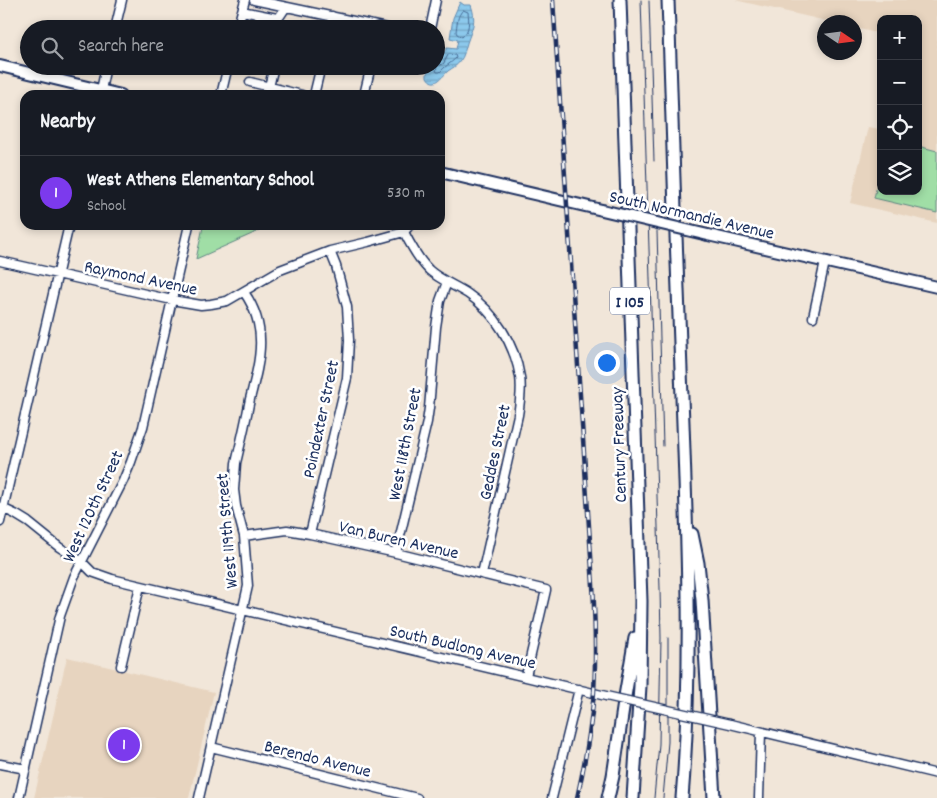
<!DOCTYPE html>
<meta charset="utf-8">
<style>
:root{--surface:#171b24;--page:#242831;--text:#f1f3f6;--muted:#9ea1a6;--line:#363941;--accent:#7c3aed}
body{margin:0;font-family:Dekko,sans-serif;background:var(--page);color:var(--text)}
.controls{position:absolute;right:15px;top:15px;display:grid;overflow:hidden;border-radius:10px;box-shadow:0 2px 8px #0003}
.controls button{width:45px;height:45px;display:grid;place-items:center;padding:0;border:0;border-bottom:1px solid var(--line);background:var(--surface);color:var(--text);font:25px sans-serif}
.compass{position:absolute;left:817px;top:15px;width:45px;height:45px;border-radius:50%;background:var(--surface);box-shadow:0 2px 8px #0003;rotate:103deg}
.you{position:absolute;left:606px;top:362px;width:18px;height:18px;margin:-12px;border:4px solid #fff;border-radius:50%;background:#1a73e8;box-shadow:0 0 0 8px #1a73e833}
.badge{display:grid;place-items:center;width:32px;height:32px;border-radius:50%;background:var(--accent);color:#fff;font-size:16px;font-weight:700}
.pin{position:absolute;translate:-50% -50%;border:2px solid #fff;box-shadow:0 1px 5px #0006}
.list{margin:0;padding:0;list-style:none}
h2{display:flex;justify-content:space-between;align-items:center;height:65px;margin:0;padding:0 20px;font-size:21px}
h2 small{font-size:16px;font-weight:400;color:var(--muted)}
.list li{display:grid;grid-template-columns:32px 1fr auto;gap:15px;align-items:center;box-sizing:border-box;height:75px;padding:0 20px;border-top:1px solid var(--line)}
.list b{display:block;font-size:19px;white-space:nowrap}
.list p{margin:0;font-size:16px;white-space:nowrap;color:var(--muted)}
.list em{font-size:16px;font-style:normal;color:var(--muted)}
.icon{flex:none;width:28px;height:28px;fill:none;stroke:currentColor;stroke-width:2;stroke-linecap:round;stroke-linejoin:round}
.map{position:relative;flex:none;width:937px;height:798px;overflow:hidden}
.search{position:absolute;background:var(--surface);box-shadow:0 2px 8px #0003;left:20px;top:20px;width:425px;height:55px;display:flex;align-items:center;gap:12px;box-sizing:border-box;padding:0 18px;border-radius:28px;color:var(--muted);font-size:19px}
.panel{position:absolute;background:var(--surface);box-shadow:0 2px 8px #0003;left:20px;top:90px;width:425px;height:140px;border-radius:15px}
.map>svg:first-child{display:block}
.built{fill:#e7d4bf}
.green{fill:#a0dea6;stroke:#5e8682}
.water{fill:url(#water-rules);stroke:#5f8bb3}
.lines{fill:none;stroke-linecap:round;stroke-linejoin:round}
.shore{stroke:#486d97;stroke-width:1}
.minor-casing{stroke:#1b2f5e;stroke-width:11}
.major-casing{stroke:#1b2f5e;stroke-width:14}
.highway-casing{stroke:#1b2f5e;stroke-width:15}
.minor{stroke:#fff;stroke-width:8}
.major{stroke:#fff;stroke-width:10}
.highway{stroke:#fff;stroke-width:11}
.tram{stroke:#1b2f5e;stroke-width:1}
.rail-casing{stroke:#1b2f5e;stroke-width:4.5}
.rail{stroke:#fff;stroke-width:2.5;stroke-dasharray:8;stroke-linecap:butt}
.minor-bridge-casing{stroke:#1b2f5e;stroke-width:11;stroke-linecap:butt}
.major-bridge-casing{stroke:#1b2f5e;stroke-width:14;stroke-linecap:butt}
.minor-bridge{stroke:#fff;stroke-width:8}
.major-bridge{stroke:#fff;stroke-width:10}
.labels{text-anchor:middle;stroke-width:5;stroke-linejoin:round;paint-order:stroke}
.shield{fill:#fff;stroke:#5f6d8e;stroke-width:1}
.shield-label{font-size:16px;font-weight:bold;fill:#1b2f5e}
.street-label{font-size:18px;fill:#1b2f5e;stroke:#fff}
</style>
<div class="map">
<svg width="937" height="798" viewBox="0 0 937 798">
<defs>
<pattern id="water-rules" width="6" height="5" patternUnits="userSpaceOnUse" patternTransform="scale(1.25)"><rect width="6" height="5" fill="#8cc9ec"/><path d="M0 2.5h6" fill="none" stroke="#72a4c2"/></pattern>
</defs>
<rect width="100%" height="100%" fill="#f1e6d9"/>
<filter id="ink" filterUnits="userSpaceOnUse"><feTurbulence type="fractalNoise" baseFrequency=".02" numOctaves="2"/><feDisplacementMap in="SourceGraphic" scale="10" xChannelSelector="R" yChannelSelector="G"/><feConvolveMatrix kernelMatrix="1 2 1 2 8 2 1 2 1" color-interpolation-filters="sRGB"/></filter>
<g filter="url(#ink)">
<!-- built -->
<path class="built" d="M735,0H937V223L850,203L868,127L880,129L881,127V191H918V19H881V34L855,28L854,22H831Z
M67,657L214,692L189,798H34Z"/>
<!-- green -->
<path class="green" d="M918,146L937,151V213L874,198L881,168V191H918Z
M208,225H272L196,259L203,227Z"/>
<!-- water -->
<path class="water" d="M460,2L464,5H471C477,22 472,28 467,43C465,49 464,57 460,61C457,66 452,68 448,71C442,77 434,89 427,77V72L434,66H436V63L447,48L456,49L458,40L450,38L453,18Z"/>
<g class="lines">
<!-- shore -->
<path class="shore" d="M463,10L468,12C469,21 470,31 462,37L457,34L456,32C457,25 457,15 463,10Z
M449,54L455,55L456,58C450,64 445,66 440,72H437L436,70L437,66L443,64Z"/>
<!-- minor casing -->
<g class="minor-casing">
<path id="minor" d="M254,0L391,29
M242,11L277,18L280,16L286,7
M115,29L122,0
M237,29L245,0
M283,29V27
M330,29L332,16
M430,29L436,0
M250,82L302,95
M269,87L274,66
M100,95L106,66
M221,95L228,66
M314,95L321,66
M364,95L371,66
M404,232C411,246 418,259 429,270C440,280 456,286 468,294C495,312 515,345 520,377C522,390 520,403 518,415L482,574
M0,261L172,300L201,305L211,304L227,301L280,270L330,251L368,242L404,232L410,225
M813,317L825,262
M0,507L15,514L28,522L59,547L82,562L92,572L112,579L606,696
M0,522L69,225
M310,534L347,378L349,340L347,307L336,266L330,251
M244,536L287,530L310,534L396,553L546,590L526,676
M396,553L427,422L429,408L436,327L440,301L447,282
M121,666L140,586
M730,724L937,774
M211,747L417,798
M0,764L26,769
M19,798L60,616L74,577L123,481L131,462L143,427L189,225
M199,798L248,586L244,536L236,506L234,490L236,463C241,442 246,420 250,399C260,360 269,328 244,292
M552,798L579,689
M759,798L761,732"/>
</g>
<!-- major casing -->
<g class="major-casing">
<path id="major" d="M0,66L121,95
M440,172L602,210
M708,235L937,287"/>
</g>
<!-- highway casing -->
<g class="highway-casing">
<path id="highway" d="M620,0L641,601L640,686L633,798
M668,0C672,132 677,265 682,397C687,531 693,665 682,798
M692,534L698,563L702,600L714,798
M608,798L613,776L624,702L635,638"/>
</g>
<!-- minor -->
<use href="#minor" class="minor"/>
<!-- major -->
<use href="#major" class="major"/>
<!-- highway -->
<use href="#highway" class="highway"/>
<!-- tram -->
<path class="tram" d="M641,0L660,589L661,638L659,744L654,798
M649,1L654,161
M657,231L663,446
M663,798L668,742V638"/>
<!-- rail casing -->
<g class="rail-casing">
<path id="rail" d="M553,0L593,585C595,621 596,657 594,692C591,728 585,763 577,798"/>
</g>
<!-- rail -->
<use href="#rail" class="rail"/>
<!-- minor-bridge casing -->
<g class="minor-bridge-casing">
<path id="minor-bridge" d="M606,696L730,724"/>
</g>
<!-- major-bridge casing -->
<g class="major-bridge-casing">
<path id="major-bridge" d="M602,210L708,235"/>
</g>
<!-- minor-bridge -->
<use href="#minor-bridge" class="minor-bridge"/>
<!-- major-bridge -->
<use href="#major-bridge" class="major-bridge"/>
</g>
</g>
<g class="labels">
<!-- shield labels -->
<rect class="shield" x="610" y="287.5" width="40" height="27" rx="4"/>
<g class="shield-label">
<text x="630" y="307">I 105</text>
</g>
<!-- street labels -->
<g class="street-label">
<text transform="translate(692 214) rotate(13)" y="6">South Normandie Avenue</text>
<text transform="translate(141 277) rotate(12)" y="6">Raymond Avenue</text>
<text transform="translate(320 419) rotate(-78)" y="6">Poindexter Street</text>
<text transform="translate(404 444) rotate(-79)" y="6">West 118th Street</text>
<text transform="translate(618 445) rotate(-92)" y="6">Century Freeway</text>
<text transform="translate(494 452) rotate(-78)" y="6">Geddes Street</text>
<text transform="translate(92 506) rotate(-65)" y="6">West 120th Street</text>
<text transform="translate(226 531) rotate(-95)" y="6">West 119th Street</text>
<text transform="translate(399 539) rotate(13)" y="6">Van Buren Avenue</text>
<text transform="translate(463 646) rotate(13)" y="6">South Budlong Avenue</text>
<text transform="translate(318 758) rotate(14)" y="6">Berendo Avenue</text>
</g>
</g>
</svg>
<div class="controls">
<button>+</button>
<button>−</button>
<button><svg class="icon" aria-label="locate" viewBox="0 0 24 24"><circle cx="12" cy="12" r="6"/><path d="M12 2v4M12 18v4M2 12h4M18 12h4"/></svg></button>
<button><svg class="icon" aria-label="layers" viewBox="0 0 24 24"><path d="M12 4l9 5-9 5-9-5zM3 14l9 5 9-5"/></svg></button>
</div>
<svg class="compass" viewBox="-18 -18 36 36"><path d="M0-13l5 13h-10z" fill="#e53935"/><path d="M0 13l5-13h-10z" fill="#9ea1a6"/></svg>
<div class="you"></div>
<div class="pin badge" style="left:124px;top:745px">1</div>
<div class="search"><svg class="icon" aria-label="search" viewBox="0 0 24 24"><circle cx="10" cy="10" r="6"/><path d="M15 15l6 6"/></svg>Search here</div>
<section class="panel">
<h2>Nearby<small></small></h2>
<ul class="list">
<li><span class="badge">1</span><div><b>West Athens Elementary School</b><p>School</p></div><em>530 m</em></li>
</ul>
</section>
</div>
